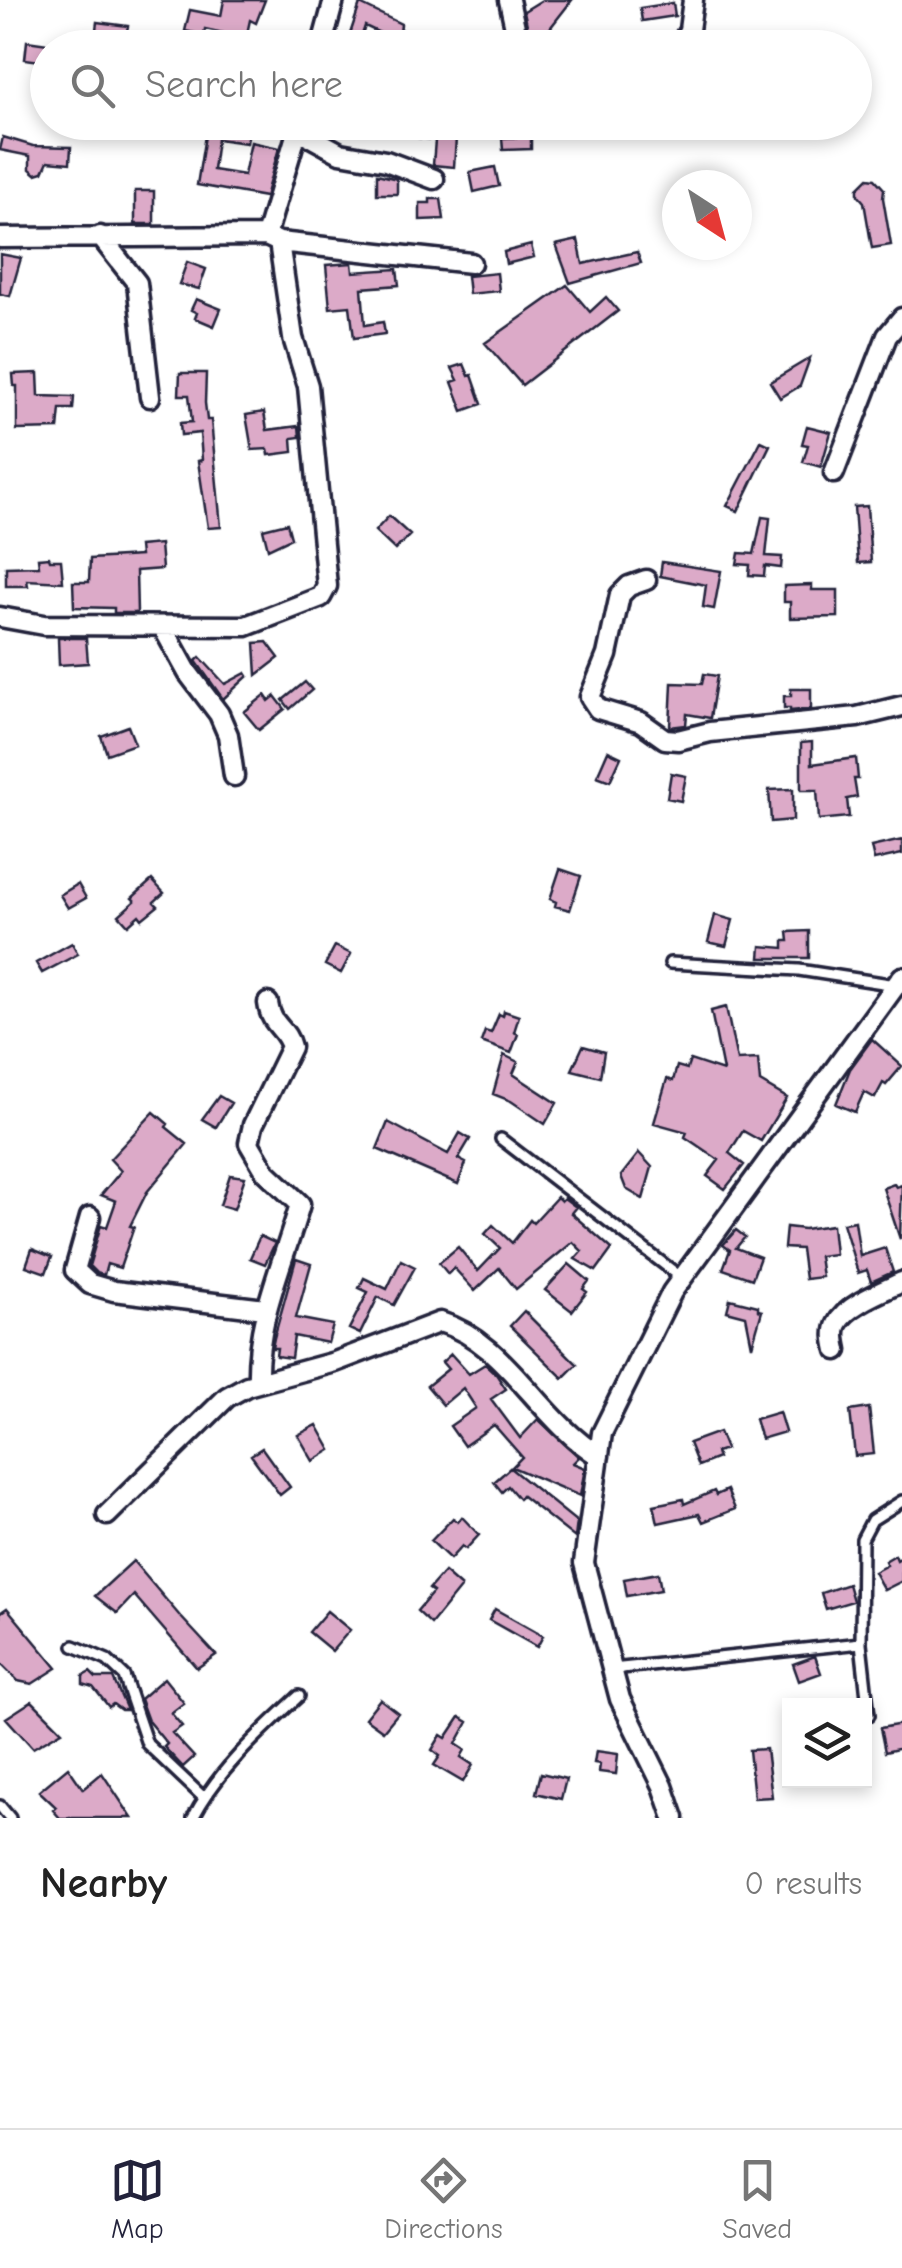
<!DOCTYPE html>
<style>
:root{--surface:#fff;--page:#f2f2f2;--text:#222;--muted:#767676;--line:#e0e0e0;--accent:#22223b}
body{margin:0;font-family:"Comic Neue",sans-serif;background:var(--page);color:var(--text)}
.controls{position:absolute;right:30px;bottom:30px;display:grid;overflow:hidden;border-radius:0px;box-shadow:0 5px 15px #0003}
.controls button{width:90px;height:90px;display:grid;place-items:center;padding:0;border:0;border-bottom:2px solid var(--line);background:var(--surface);color:var(--text);font:50px sans-serif}
.compass{position:absolute;left:662px;top:170px;width:90px;height:90px;border-radius:50%;background:var(--surface);box-shadow:0 5px 15px #0003;rotate:144deg}
.list{margin:0;padding:0;list-style:none}
h2{display:flex;justify-content:space-between;align-items:center;height:130px;margin:0;padding:0 40px;font-size:42px}
h2 small{font-size:32px;font-weight:400;color:var(--muted)}
.icon{flex:none;width:55px;height:55px;fill:none;stroke:currentColor;stroke-width:2;stroke-linecap:round;stroke-linejoin:round}
.map{position:relative;flex:none;width:902px;height:1818px;overflow:hidden}
.search{position:absolute;background:var(--surface);box-shadow:0 5px 15px #0003;left:30px;right:30px;top:30px;height:110px;display:flex;align-items:center;gap:25px;box-sizing:border-box;padding:0 35px;border-radius:55px;color:var(--muted);font-size:38px}
.sheet{height:310px;background:var(--surface)}
nav{display:flex;justify-content:space-around;align-items:center;box-sizing:border-box;height:140px;border-top:2px solid var(--line);background:var(--surface);font-size:28px;color:var(--muted)}
nav a{display:grid;justify-items:center;gap:5px}
nav .on{color:var(--accent)}
.map>svg:first-child{display:block}
.building{fill:#dcaac8;stroke:#22223b;stroke-width:2.5}
.lines{fill:none;stroke-linecap:round;stroke-linejoin:round}
.lane-casing{stroke:#22223b;stroke-width:16}
.street-casing{stroke:#22223b;stroke-width:25}
.lane{stroke:#fff;stroke-width:9}
.street{stroke:#fff;stroke-width:18}
</style>
<div class="map">
<svg width="902" height="1818" viewBox="0 0 902 1818">
<rect width="100%" height="100%" fill="#fff"/>
<filter id="ink" filterUnits="userSpaceOnUse"><feTurbulence type="fractalNoise" baseFrequency=".01" numOctaves="2"/><feDisplacementMap in="SourceGraphic" scale="20" xChannelSelector="R" yChannelSelector="G"/><feConvolveMatrix kernelMatrix="1 2 1 2 8 2 1 2 1" color-interpolation-filters="sRGB"/></filter>
<g filter="url(#ink)">
<!-- building -->
<path class="building" d="M224,0H265L256,23L250,20L246,38L205,29L204,35L185,31L190,10L221,16Z
M542,0H572L547,32L535,40L528,30L524,11Z
M673,3L675,16L642,21L640,8Z
M360,4L401,24L399,42L365,26L359,44L348,40Z
M97,22L128,26L125,40L95,37Z
M27,41L48,44V62L25,59Z
M532,122H566L567,130L533,134Z
M207,123L249,129L247,143L217,139L213,170L244,175L251,142L279,148L265,197L197,185Z
M419,127L450,130L449,138H456L454,167L433,165L435,140L418,138Z
M3,137L33,146L71,147L70,163L48,161L43,172L36,174L30,169V156L0,150Z
M531,137V149L503,150L502,138Z
M495,167L499,186L474,192L470,172Z
M377,174L397,179V194H377Z
M868,178L875,179L884,189L883,198L891,245L872,248L864,202L858,195V188Z
M135,191H154V224H135Z
M430,199H441L444,219L420,220V203H430Z
M578,240L583,264L637,252L641,263L570,283L556,245Z
M531,245L534,257L506,264L504,252Z
M0,254L21,258L10,296L0,294Z
M187,262L206,269L199,289L179,284Z
M352,263L353,272L397,269L399,285L362,288L365,325L383,322L385,334L354,338L350,306L330,308L326,265Z
M497,273L499,291L469,294L467,276Z
M567,285L590,312L606,297L618,311L522,385L485,343Z
M196,299L221,309L214,326L195,318L197,313L191,310Z
M810,358L800,386L780,398L770,382Z
M464,364L469,376L472,375L482,404L463,411L452,382L458,380L452,368Z
M38,373L39,396L74,397L73,409H60L58,429L17,430V386H14L13,374Z
M180,373H206L205,403L207,420H211L221,527L208,528L198,461L202,460L200,433L181,435L180,423L192,422L189,395H179Z
M264,412L267,430L299,426L300,437L292,438L293,452L269,455L268,449L252,450L246,415Z
M807,426L831,432L821,467L803,462L808,445L802,444Z
M761,441L770,445L738,511L727,506Z
M867,506L871,562L858,563L854,507Z
M389,516L410,535L395,550L375,531Z
M762,517L770,518L766,556L782,557L781,568L765,566L764,576L749,575L750,565L737,564L739,553L754,554Z
M287,523L291,538L268,549L263,529Z
M160,544L162,569L136,571L137,613H114V608L74,607L73,582H89L90,559L140,556L139,546Z
M49,557L50,560H61L63,582L27,580L28,586H6V567L39,566L38,558Z
M662,562L721,571L714,609L703,607L706,585L660,576Z
M812,585V590H838V617L790,618V602H784V586Z
M58,638H86L88,663L59,665Z
M267,642L279,658L257,675L255,643Z
M200,657L225,684L246,673L248,676L223,699L196,661Z
M704,674L717,676L710,718L687,714L686,725L670,727L672,683L702,684Z
M305,682L312,690L290,709L283,700Z
M791,689H811V709L790,711V708H784V696H791Z
M265,695L269,701L275,696L285,709L259,730L244,712Z
M128,726L135,744L107,754L101,736Z
M812,742V764L856,758L858,779H854L857,797L847,799L849,817L819,820L817,790H801V743Z
M608,751L621,757L610,781L597,776Z
M671,773L686,776L681,801L667,798Z
M793,789V820L771,822L769,790Z
M902,840V854L874,860L871,847Z
M560,869L581,876L570,910L555,906L556,902L550,899Z
M152,880L164,893L154,902L158,906L142,919L139,915L128,925L119,915L135,901L132,898Z
M78,884L86,898L68,908L60,895Z
M715,915L733,920L726,946L708,942Z
M809,931V958H760L761,946L784,948V941H789L788,932Z
M72,943L78,954L42,973L36,963Z
M335,946L351,954L341,973L325,965Z
M726,1007L737,1060L758,1059L760,1082L787,1098L761,1141L743,1131L729,1153L744,1165L725,1189L707,1176L719,1160L685,1137L687,1132L654,1123L667,1079L673,1081L677,1066L687,1069L690,1060L723,1071L711,1011Z
M504,1011L519,1016L514,1032L518,1034L511,1053L481,1042L485,1031L491,1033L499,1014L503,1016Z
M872,1039L902,1066L886,1085L883,1083L875,1098L864,1092L855,1112L836,1104L850,1069Z
M583,1046L604,1052L600,1077L572,1070Z
M504,1055L518,1062L513,1074L557,1103L545,1124L511,1101L493,1094Z
M219,1096L231,1103L216,1127L202,1119Z
M154,1112L168,1124L166,1127L187,1144L147,1192L130,1226L134,1227L120,1268L107,1264L104,1275L96,1273L89,1266L101,1225L107,1227L116,1201L101,1195L121,1171L110,1159Z
M388,1122L448,1154L460,1133L470,1139L458,1159L466,1163L458,1184L377,1149Z
M639,1153L652,1167L643,1199L626,1189L621,1176Z
M230,1175L245,1177L234,1209L220,1205Z
M894,1184L896,1187L902,1185L900,1239L883,1188Z
M557,1197L561,1201L564,1198L576,1207L571,1213L612,1249L596,1271L575,1259L582,1251L573,1242L516,1289L499,1268L475,1291L454,1268L448,1274L439,1263L458,1247L478,1271L500,1248L485,1234L493,1225L512,1243L530,1220L533,1223Z
M855,1221L860,1256L885,1248L893,1272L871,1282L867,1270L858,1273L843,1223Z
M832,1225L835,1254L819,1256L822,1277L805,1279L801,1249L784,1248L786,1227L804,1229Z
M736,1230L745,1237L736,1248L760,1257L752,1279L723,1269L730,1250L723,1245Z
M260,1236L275,1243L265,1264L250,1258Z
M32,1249L52,1257L46,1273L26,1266Z
M296,1259L311,1264L296,1318L333,1325L328,1343L294,1336L291,1358L276,1356L277,1348H272L274,1338Z
M401,1260L415,1267L394,1305L378,1297L360,1334L349,1329L368,1292L359,1288L364,1278L387,1289Z
M569,1264L589,1281L583,1289L587,1292L572,1311L545,1290Z
M730,1299L758,1306V1310L762,1311L752,1346L746,1316L727,1311Z
M524,1311L577,1364L563,1378L510,1326Z
M451,1354L469,1374L485,1364L496,1374L506,1389L491,1399L520,1438L538,1419L579,1457L573,1463L585,1468L580,1496L512,1467L522,1457L494,1425L464,1446L450,1426L476,1408L463,1388L443,1405L427,1386L448,1369L442,1362Z
M869,1408L874,1454L855,1456L850,1411Z
M779,1412L785,1432L761,1439L755,1419Z
M317,1425L331,1450L313,1461L298,1435Z
M719,1432L726,1449L716,1452L718,1458L698,1466L689,1443Z
M262,1448L290,1487L280,1495L251,1455Z
M510,1468L577,1522L575,1538L522,1496L519,1499L508,1486L502,1492L494,1482Z
M727,1490L735,1509L703,1522L699,1514L658,1523L654,1505L683,1499L684,1504L714,1491L716,1495Z
M462,1517L479,1535L466,1549L462,1546L450,1559L431,1541L453,1518L458,1522Z
M895,1555L897,1560L902,1557V1581L884,1590L874,1572L887,1565L885,1561Z
M133,1561L179,1615L216,1655L197,1668L134,1595L117,1613L95,1596Z
M444,1572L461,1587L431,1624L417,1611L433,1592L429,1589Z
M658,1573L661,1590L627,1596L624,1579Z
M848,1584L853,1601L826,1609L821,1593Z
M7,1608L57,1668L32,1684L18,1681L0,1663V1613Z
M495,1609L543,1636L537,1647L489,1620Z
M327,1611L350,1630L332,1651L309,1632Z
M815,1656L821,1673L799,1681L793,1664Z
M90,1672L96,1678H113L127,1710H121L113,1704L109,1707L93,1687L83,1684V1676Z
M164,1678L184,1703L171,1713L182,1726L172,1733L194,1757L183,1767L164,1747L167,1744L148,1721L140,1699Z
M380,1699L398,1713L383,1731L365,1718Z
M32,1701L62,1731L33,1748L6,1718Z
M460,1717L468,1722L456,1744L465,1750L461,1757L473,1765L463,1782L434,1765L440,1756L432,1750L441,1735L446,1738Z
M902,1724V1748L885,1752L880,1728Z
M766,1749L772,1797L754,1798L749,1750Z
M596,1751L618,1754L616,1774L599,1772L600,1764L594,1763Z
M68,1767L83,1789L102,1773L132,1818H60L53,1810L56,1807L39,1791Z
M541,1773L566,1779L561,1799L536,1793Z"/>
<g class="lines">
<!-- lane casing -->
<g class="lane-casing">
<path id="lane" d="M670,963L799,970L896,985
M501,1139L682,1278
M74,1646L107,1660L124,1676L147,1744L204,1798
M612,1669L861,1643
M869,1715L861,1643L862,1539L872,1520L902,1501
M0,1806L10,1818
M193,1818C218,1770 260,1732 299,1696"/>
</g>
<!-- street casing -->
<g class="street-casing">
<path id="street" d="M509,0L519,46
M684,39L689,30L693,0
M321,48L334,0
M298,130L340,153L386,161L434,179
M100,236L137,283L150,397
M0,238L266,236L300,122
M279,242L471,263
M834,473L887,336L902,318
M646,580L629,586L620,595L607,655L590,697L598,709L641,722L665,739L678,740L710,732L857,717L902,706
M0,617L44,625L246,626L321,597L327,586L308,386L293,338L279,242L266,236
M162,626L188,673L219,714L228,735L234,776
M90,1217L75,1270L90,1284L114,1291L265,1309
M837,1350C835,1341 833,1332 837,1324C846,1305 883,1291 902,1282
M258,1382C256,1318 283,1265 300,1204L266,1172L249,1143L253,1125L291,1047C286,1027 271,1027 268,1003
M107,1515L227,1397L247,1386L335,1362L440,1322C506,1341 539,1420 599,1456
M674,1818L663,1786L620,1699L584,1563L602,1433L672,1292L902,977"/>
</g>
<!-- lane -->
<use href="#lane" class="lane"/>
<!-- street -->
<use href="#street" class="street"/>
</g>
</g>
</svg>
<div class="controls">
<button><svg class="icon" aria-label="layers" viewBox="0 0 24 24"><path d="M12 4l9 5-9 5-9-5zM3 14l9 5 9-5"/></svg></button>
</div>
<svg class="compass" viewBox="-18 -18 36 36"><path d="M0-13l5 13h-10z" fill="#e53935"/><path d="M0 13l5-13h-10z" fill="#767676"/></svg>
<div class="search"><svg class="icon" aria-label="search" viewBox="0 0 24 24"><circle cx="10" cy="10" r="6"/><path d="M15 15l6 6"/></svg>Search here</div>
</div>
<section class="sheet">
<h2>Nearby<small>0 results</small></h2>
<ul class="list">
</ul>
</section>
<nav>
<a class="on"><svg class="icon" aria-label="map" viewBox="0 0 24 24"><path d="M3 6l6-2 6 2 6-2v14l-6 2-6-2-6 2zM9 4v14M15 6v14"/></svg>Map</a>
<a><svg class="icon" aria-label="directions" viewBox="0 0 24 24"><path d="M12 3l9 9-9 9-9-9zM9 14v-3h6M13 9l2 2-2 2"/></svg>Directions</a>
<a><svg class="icon" aria-label="saved" viewBox="0 0 24 24"><path d="M7 4h10v16l-5-4-5 4z"/></svg>Saved</a>
</nav>
